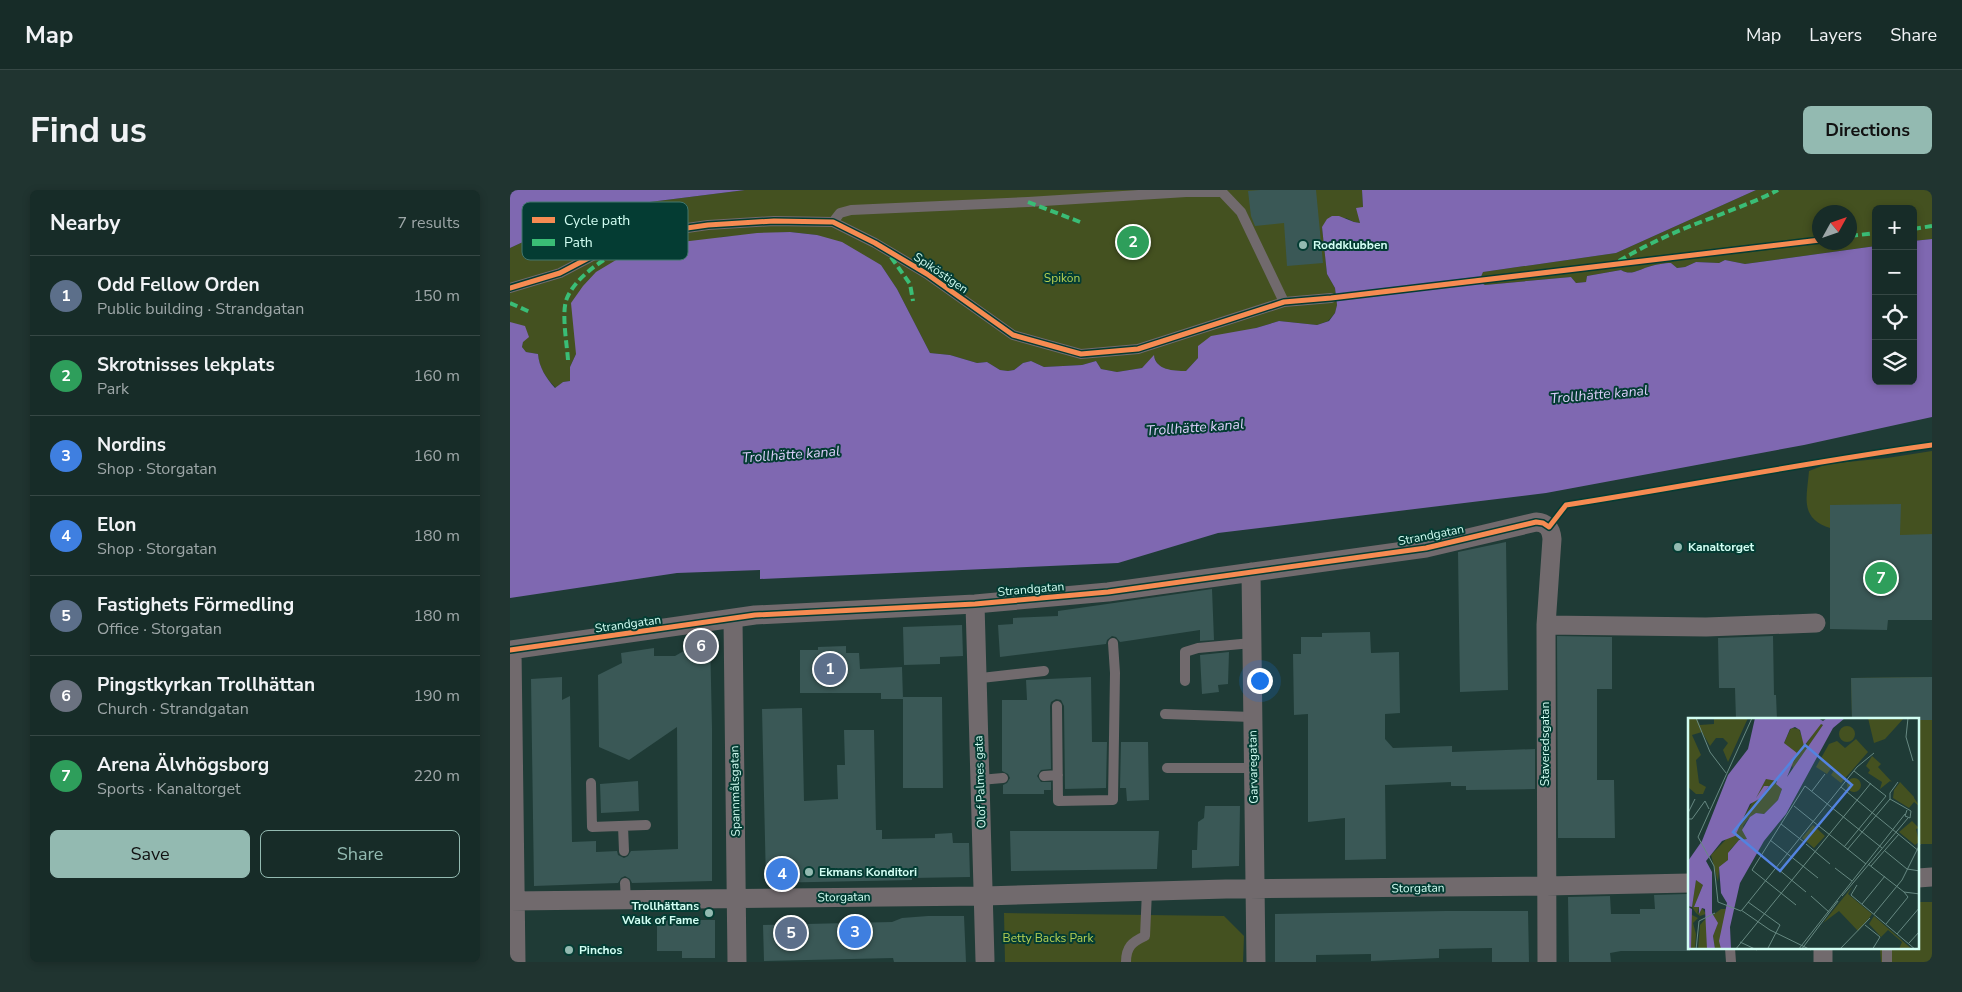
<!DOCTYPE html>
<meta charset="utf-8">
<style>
:root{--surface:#172c28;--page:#203430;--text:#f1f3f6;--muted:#9ea7a8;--line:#364845;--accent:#93bab1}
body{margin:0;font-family:"Nunito Sans",sans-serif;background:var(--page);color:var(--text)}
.controls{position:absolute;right:15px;top:15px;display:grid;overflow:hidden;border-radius:8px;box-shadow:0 2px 8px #0003}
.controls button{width:45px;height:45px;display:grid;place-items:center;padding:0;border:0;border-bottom:1px solid var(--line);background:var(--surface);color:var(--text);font:25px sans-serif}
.compass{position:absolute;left:1302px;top:15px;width:45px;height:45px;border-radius:50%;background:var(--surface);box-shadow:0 2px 8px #0003;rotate:50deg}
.you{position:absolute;left:749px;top:490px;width:18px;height:18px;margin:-12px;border:4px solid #fff;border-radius:50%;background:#1a73e8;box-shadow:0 0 0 8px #1a73e833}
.badge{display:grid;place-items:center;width:32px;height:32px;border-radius:50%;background:var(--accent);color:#fff;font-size:16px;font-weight:700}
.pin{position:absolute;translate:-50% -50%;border:2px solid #fff;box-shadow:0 1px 5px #0006}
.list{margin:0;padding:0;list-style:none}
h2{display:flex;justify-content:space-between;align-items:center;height:65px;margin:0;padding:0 20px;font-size:21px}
h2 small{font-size:16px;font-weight:400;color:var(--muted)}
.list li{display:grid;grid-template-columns:32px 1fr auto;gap:15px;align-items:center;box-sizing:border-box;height:80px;padding:0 20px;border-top:1px solid var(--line)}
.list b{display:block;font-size:19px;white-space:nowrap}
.list p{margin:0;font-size:16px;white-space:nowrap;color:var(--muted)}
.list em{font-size:16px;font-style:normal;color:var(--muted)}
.actions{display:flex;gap:10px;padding:15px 20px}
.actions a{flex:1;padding:11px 0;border:1px solid var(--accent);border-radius:8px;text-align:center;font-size:18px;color:var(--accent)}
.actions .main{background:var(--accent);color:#111}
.icon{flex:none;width:28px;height:28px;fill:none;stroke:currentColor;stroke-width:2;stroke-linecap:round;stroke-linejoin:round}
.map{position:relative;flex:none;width:1422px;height:772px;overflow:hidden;border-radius:8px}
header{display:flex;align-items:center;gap:30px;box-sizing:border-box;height:70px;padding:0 25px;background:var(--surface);border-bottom:1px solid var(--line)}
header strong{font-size:24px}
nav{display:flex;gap:28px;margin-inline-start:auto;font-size:18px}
.intro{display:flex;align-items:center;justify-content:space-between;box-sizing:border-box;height:120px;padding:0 30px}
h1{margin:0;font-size:35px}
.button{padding:12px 22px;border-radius:8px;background:var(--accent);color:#111;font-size:18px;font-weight:700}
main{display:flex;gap:30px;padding:0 30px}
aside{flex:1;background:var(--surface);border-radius:8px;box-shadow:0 2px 8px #0003}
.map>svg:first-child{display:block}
.green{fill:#445120;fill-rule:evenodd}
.water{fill:#7f68b1}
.building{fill:#3a5856}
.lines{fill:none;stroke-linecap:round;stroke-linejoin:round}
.service{stroke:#716a6d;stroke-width:10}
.minor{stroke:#716a6d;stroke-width:19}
.quiet{stroke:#3abd76;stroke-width:4;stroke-dasharray:8 4;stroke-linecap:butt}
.cycleway-casing{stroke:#043c33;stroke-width:8}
.cycleway{stroke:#f68b52;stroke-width:5}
.poi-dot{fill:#93bab1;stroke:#043c33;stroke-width:2}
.labels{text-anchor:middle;stroke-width:4;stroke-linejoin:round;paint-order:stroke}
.poi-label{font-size:12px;font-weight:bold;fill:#d2fef3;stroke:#043c33;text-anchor:start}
.street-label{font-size:12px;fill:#d2fef3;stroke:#043c33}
.park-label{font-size:12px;fill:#b7d053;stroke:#043c33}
.water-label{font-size:14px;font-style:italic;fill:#dccffb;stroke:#043c33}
.inset-road{fill:none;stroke:#678982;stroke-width:1}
.view{fill:#5383e0;fill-opacity:0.15;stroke:#5383e0;stroke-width:2.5}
.inset-edge{fill:none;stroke:#d2fef3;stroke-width:2.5}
.key{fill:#043c33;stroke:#42766d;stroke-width:1}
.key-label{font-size:14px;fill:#d2fef3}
</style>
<header>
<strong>Map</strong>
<nav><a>Map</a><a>Layers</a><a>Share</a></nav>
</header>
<div class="intro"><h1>Find us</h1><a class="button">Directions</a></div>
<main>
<aside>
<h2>Nearby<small>7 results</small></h2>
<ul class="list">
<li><span class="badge" style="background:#5c6f8a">1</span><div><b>Odd Fellow Orden</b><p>Public building · Strandgatan</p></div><em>150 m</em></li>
<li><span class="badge" style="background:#2e9e5b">2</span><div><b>Skrotnisses lekplats</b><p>Park</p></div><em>160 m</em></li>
<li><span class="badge" style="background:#3f7fe0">3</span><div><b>Nordins</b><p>Shop · Storgatan</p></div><em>160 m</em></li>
<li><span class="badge" style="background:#3f7fe0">4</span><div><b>Elon</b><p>Shop · Storgatan</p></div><em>180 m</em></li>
<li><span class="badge" style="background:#5c6f8a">5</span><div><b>Fastighets Förmedling</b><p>Office · Storgatan</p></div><em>180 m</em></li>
<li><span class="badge" style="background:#6b7280">6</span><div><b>Pingstkyrkan Trollhättan</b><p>Church · Strandgatan</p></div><em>190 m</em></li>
<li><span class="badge" style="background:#2e9e5b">7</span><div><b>Arena Älvhögsborg</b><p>Sports · Kanaltorget</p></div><em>220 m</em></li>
</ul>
<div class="actions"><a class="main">Save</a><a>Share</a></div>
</aside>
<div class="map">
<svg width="1422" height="772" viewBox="0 0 1422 772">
<rect width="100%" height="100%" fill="#1f3b36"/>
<!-- green -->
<path class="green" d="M235,0H852L853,17L849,23L850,33L844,32L836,28L812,37L817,84L825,98L827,115L825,123L818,131L807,135L769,131L746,138L688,168L676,181C664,181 647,181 644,166L632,178L607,182L591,179L586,171L572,175L534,177L521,171L513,173L504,180L498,181L490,180L477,172L467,173L440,165L420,163L387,99L371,75L307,45L280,42L211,47L66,164L60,177V191L53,192L46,198C36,188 29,178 28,164L16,162L12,157L13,152L3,134L0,132V58L84,19Z
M1246,0H1422V49L1403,51V19H1366V56L1235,74L1215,70L1209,73L1186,72L1175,77L1167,78L1161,73C1154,73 1144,75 1138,77C1128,80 1121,86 1111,80L1077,86L1076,92L1066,93L1061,87L975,95L971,93L970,88L973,82L1106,63ZM1310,22H1340V52H1310Z
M1422,261V430H1378L1320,439V338C1289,328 1297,307 1299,281L1317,274L1377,268Z
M1422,487V654H1408V530L1342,529L1341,488Z
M1408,712H1422V772H1371L1370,758H1408Z
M494,723L714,726L734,746L733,772H495Z"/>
<!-- water -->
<path class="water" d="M0,0H235L84,19L0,58Z
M841,0H1246L1106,63L973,82L970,89L971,93L975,95L1061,87L1066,93L1076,92L1077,86L1111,80C1121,86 1128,80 1138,77C1144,75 1154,73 1161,73L1167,78L1175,77L1186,72L1209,73L1215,70L1235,74L1366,56V191H1403V51L1422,49V227L1294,255L1036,303L708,343L608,373L250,389V380L167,383L0,408V132L15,136L19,147L13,152L12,157L16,162L28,164C29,177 36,188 45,198L53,192L60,191V177L66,164L61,113L73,96L86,82L121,61L146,55L247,43L280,42L307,45L332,52L371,75L387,99L420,163L440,165L467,173L477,172L490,180L498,181L504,180L513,173L521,171L534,177L572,175L586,171L591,179L607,182L632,178L644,165C645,180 664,181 676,181L688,168V156L701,146L746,138L769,131L807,135L819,131L825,123L827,115L825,98L817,84L812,37L817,29L822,26H829L844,32L850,33L846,18L853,17L852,0Z"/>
<!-- building -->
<path class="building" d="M750,0H806L813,73L777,76L774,33L745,36L741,26L738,1Z
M1391,314L1390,345L1422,344V430H1378L1377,440L1320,439V315Z
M996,352L998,500L950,502L948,362Z
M702,399L704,450L690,451V440L610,452L606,447L602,446L597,450L596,454L490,467L488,435L503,434V428L548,426V421Z
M452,435L453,466L430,467V474L394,475L393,437Z
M860,442L861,463L889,462L890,523L875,524V549L883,558L942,556V562L1025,559V599L956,600V596H941V592L875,595L876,669L835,670V628L798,632V524L784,525L783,464H791V447H812V443Z
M200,446L202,538V691L122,693L120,689L115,686L111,688L108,693L24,696L21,489L52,487V510L60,506L62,652L86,651V662L107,661L108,665L114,668L118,666L121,661L168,659L167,537L119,570L89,557L88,485L112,473L111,463L144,458V466H165Z
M1047,446L1102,447V499H1087V590H1104L1105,648H1048Z
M1263,446L1264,505H1266L1267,530H1226L1225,498H1209L1208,448Z
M336,456V463H349L350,479L392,477L393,509H371V503H290V460H308V457Z
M719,462L718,494L708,495L709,502L692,504L690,465Z
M581,487L582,552H597L596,598L555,599L554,516L551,510L546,509L541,512L540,516L541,579L531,580L527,586L531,592H541V600H534V604H493V595L497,593L500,588L498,584L492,581V510H517L516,490Z
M1422,487V530H1342L1341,488Z
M393,507H432L433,598H393Z
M292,518L294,611L328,609L327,575H335L334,540H364L366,640H372V649L425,648V644L442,643L443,653H459L460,687L402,688V690L256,693L252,519Z
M611,552H638L639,610L617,611L616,598H610Z
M128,591L129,621L91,623L90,594Z
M695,616H730L729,676L682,678V660H687L688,632L694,628Z
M500,641H649L647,679L501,681Z
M1177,704H1180V761H1111L1100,763L1101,772H1059L1058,707L1100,706L1101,724H1130V719H1145L1144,705Z
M935,721H1018L1019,772H982V758L929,759V768L861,771V764L806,765V772H765V724Z
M418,726H454L456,772H384L383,768L254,771L253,735L382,732L392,728Z
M147,730H205V768H172V761H147Z"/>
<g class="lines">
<!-- service -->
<path class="service" d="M323,32L330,23L341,20L518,12L676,2H712L731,22L774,112
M0,98L50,83L90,62L135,44L198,35L264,31L323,32L365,53L417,84L503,145L571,164L628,159L774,112L821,108
M467,481L471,488L534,481
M675,491V462L688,458L742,453
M547,516L548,611L603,610L605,483L603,453
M655,524L742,527
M657,578H743
M534,586L548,585
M470,590L493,588
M81,593L82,637L136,635
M113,636L114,661
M115,693L116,710
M1220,758L1221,772
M1377,758V772
M616,772C616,757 622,752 635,746L637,701"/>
<!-- minor -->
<path class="minor" d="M741,382L746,772
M465,414L475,770
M223,429L227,772
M1036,435L1196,437L1306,433
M0,460L245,425L465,414L598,402L916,358L1026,332C1037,333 1041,338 1042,349L1036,435L1037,772
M2,460L6,772
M1408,688L1422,687
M0,711L474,706L716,699L1036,696L1180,693
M1313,758V772"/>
<!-- quiet -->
<path class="quiet" d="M518,12L570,32
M1403,39L1422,36
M1340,46L1366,43
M381,67L400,94L403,111
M1109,71C1139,53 1171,39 1204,27C1226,18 1247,11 1268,0
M0,113L20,122
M58,170C57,154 51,122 57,108C66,87 91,71 110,60"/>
<!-- cycleway casing -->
<g class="cycleway-casing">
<path id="cycleway" d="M0,98L50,83L90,62L135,44L198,35L264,31L323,32L365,53L417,84L503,145L571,164L628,159L774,112L821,108L1310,50
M0,460L245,425L465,414L598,402L916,358L1026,332L1033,333L1039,337L1056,315C1178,296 1299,272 1422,255"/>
</g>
<!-- cycleway -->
<use href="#cycleway" class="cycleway"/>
</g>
<!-- markers -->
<g class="poi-dot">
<circle cx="793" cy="55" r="5"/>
<circle cx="1168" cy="357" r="5"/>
<circle cx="299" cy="682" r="5"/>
<circle cx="199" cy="723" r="5"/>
<circle cx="59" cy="760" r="5"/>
</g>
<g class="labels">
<!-- poi labels -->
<g class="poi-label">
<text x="803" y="59">Roddklubben</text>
<text x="1178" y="361">Kanaltorget</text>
<text x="309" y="686">Ekmans Konditori</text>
<text x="189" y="720" text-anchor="end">Trollhättans<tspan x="189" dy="14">Walk of Fame</tspan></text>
<text x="69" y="764">Pinchos</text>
</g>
<!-- street labels -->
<g class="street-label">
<text transform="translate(431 83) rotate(34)" y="4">Spiköstigen</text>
<text transform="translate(921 345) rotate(-11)" y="4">Strandgatan</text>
<text transform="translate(521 399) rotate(-5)" y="4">Strandgatan</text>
<text transform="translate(118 434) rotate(-8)" y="4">Strandgatan</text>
<text transform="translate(1035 554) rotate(-90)" y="4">Staveredsgatan</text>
<text transform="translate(743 577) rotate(-91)" y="4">Garvaregatan</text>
<text transform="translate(470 592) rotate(-92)" y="4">Olof Palmes gata</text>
<text transform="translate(225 601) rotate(-91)" y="4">Spannmålsgatan</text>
<text transform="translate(908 698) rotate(-1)" y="4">Storgatan</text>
<text transform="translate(334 707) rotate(-1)" y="4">Storgatan</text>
</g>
<!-- park labels -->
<g class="park-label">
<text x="552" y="92">Spikön</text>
<text x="538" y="752">Betty Backs Park</text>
</g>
<!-- water labels -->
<g class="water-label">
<text transform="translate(1089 204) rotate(-5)" y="5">Trollhätte kanal</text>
<text transform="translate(685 237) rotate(-4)" y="5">Trollhätte kanal</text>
<text transform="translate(281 264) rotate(-4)" y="5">Trollhätte kanal</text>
</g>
</g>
<!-- overview -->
<g transform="translate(1178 528)">
<rect width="231" height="231" fill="#1f3b36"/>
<path d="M0,0H9L12,7L26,6V0H60L40,44L35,32L40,25L35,20H28L22,28L14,14L4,17L13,37L8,42L11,65L18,69L15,76H8L0,69ZM180,0H216L197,21L186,25ZM132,5L135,7L100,59L105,50L96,25L103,10L111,11L117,28ZM151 16a8 8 0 1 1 16 0a8 8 0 1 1-16 0ZM168,21L180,34L153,65L143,57L147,51L144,49L139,56L128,49L141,26L149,23L157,30ZM184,38L193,46L190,49L204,64L202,63L192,71L194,64L180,55L182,52L178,48ZM85,60L94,71L90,82L76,96L68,95L60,101L55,108L59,121H52L42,132L40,142L31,152L30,164L23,137L50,109L78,61ZM159 67a7 7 0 1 1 14 0a7 7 0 1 1-14 0ZM212,64L226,79V80L231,87V88L226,84L221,90L205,80L206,72ZM224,103L231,110L228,111L231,124L227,127L211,114ZM125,107L137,118L126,130L114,120ZM8,161L15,167L6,189H11L9,196L14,190L18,196L12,198L8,195L4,189ZM164,169L160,176L184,196L182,199L170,213L151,193L135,205ZM33,191H38L33,227V231H27L25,218L29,207L25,197ZM2,196L10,200L5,205L8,216L7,231H3ZM186,198L225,232L211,231L214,224L200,212L193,219L181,206ZM19,199V231L10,232L12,207Z" fill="#445120"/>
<path d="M67,0H130L135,3L139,0H157L145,10L98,96L76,123L52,165L42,209L43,231H33L31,223L39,185L33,175L31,149L40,142V135L51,122L59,121L54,112L62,99L68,95L76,96L90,82L94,71L88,66L89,63L78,61L68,80L76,68H81L73,80L62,86L47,118L34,123L18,143L24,154V195L30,205L25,218L27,231H19L17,191L14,190L11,196V189H6L15,167L8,162L4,189L0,188V143L14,123L40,57L60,31ZM133,6L135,7L99,59L109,35L96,25L102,11L107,9L112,12L116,28ZM0,189L4,191L3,231H0Z" fill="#7f68b1" fill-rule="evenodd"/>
<path class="inset-road" d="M8,0L22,34L38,55M220,0L218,19L225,43M153,69L232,134M124,73L137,56M202,81L223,93L222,100L217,98L219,92M202,81V75L210,64M106,88L178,146M0,95L7,81M0,101H4L17,83L21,91M93,106L116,124M82,122L130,160M118,126L142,146M156,129L198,78L166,53M159,132L202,81M197,133L219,151L232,153M73,137L118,174M180,146L216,174L232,176M183,148L211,116M147,150L164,163M169,167L163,177L228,232M123,178L141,194M154,178L220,100M60,184L92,207L79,232M174,186L197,158M108,187L64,152L117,68L194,130M53,192L82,212L123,232M54,192L169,49L186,35M53,193L30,184L26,148L10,119L64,0M186,196L214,162L232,126M198,206L220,179L216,174M177,207L192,219L184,232M209,216L232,189M52,224L69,232M221,225L232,213M8,232L11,203L27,195M47,232L183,65M110,232L217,96M113,232L150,183M151,232L182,200"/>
<path class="view" d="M117,27L164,67L92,153L45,114Z"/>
<rect width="231" height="231" class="inset-edge"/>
</g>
<!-- legend -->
<rect x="12" y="12" width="166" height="58" rx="8" class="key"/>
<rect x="22" y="27" width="23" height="6" fill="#f68b52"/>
<rect x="22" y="49" width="23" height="7" fill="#3abd76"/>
<g class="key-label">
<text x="54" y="35">Cycle path</text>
<text x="54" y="57">Path</text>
</g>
</svg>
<div class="controls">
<button>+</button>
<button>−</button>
<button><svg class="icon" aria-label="locate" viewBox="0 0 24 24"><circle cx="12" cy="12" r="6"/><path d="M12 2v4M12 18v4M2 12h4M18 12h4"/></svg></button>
<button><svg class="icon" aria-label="layers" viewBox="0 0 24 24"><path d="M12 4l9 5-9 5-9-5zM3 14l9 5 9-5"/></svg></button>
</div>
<svg class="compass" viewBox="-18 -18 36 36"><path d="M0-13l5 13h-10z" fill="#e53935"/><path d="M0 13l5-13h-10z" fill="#9ea7a8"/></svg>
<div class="you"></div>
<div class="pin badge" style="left:320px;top:479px;background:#5c6f8a">1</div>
<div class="pin badge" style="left:623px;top:52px;background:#2e9e5b">2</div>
<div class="pin badge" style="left:345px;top:742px;background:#3f7fe0">3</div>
<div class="pin badge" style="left:272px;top:684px;background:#3f7fe0">4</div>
<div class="pin badge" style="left:281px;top:743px;background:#5c6f8a">5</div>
<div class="pin badge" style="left:191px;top:456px;background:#6b7280">6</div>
<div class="pin badge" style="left:1371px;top:388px;background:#2e9e5b">7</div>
</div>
</main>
